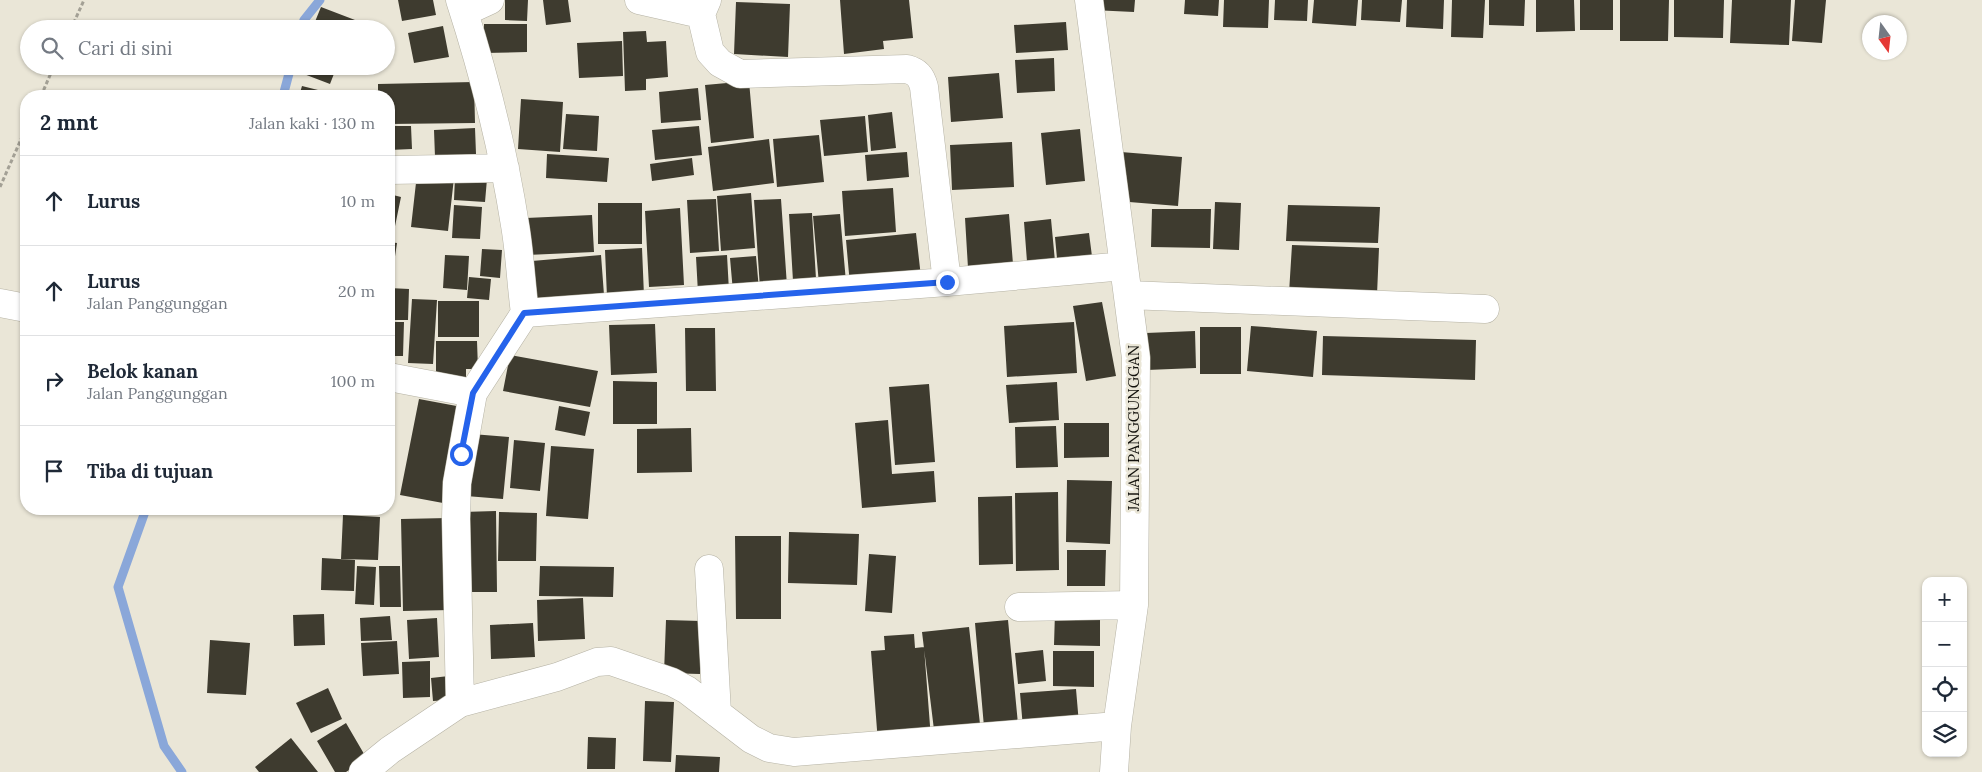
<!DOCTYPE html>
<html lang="id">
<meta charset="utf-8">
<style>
:root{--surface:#fff;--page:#f2f2f3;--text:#1f2937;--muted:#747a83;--line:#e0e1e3}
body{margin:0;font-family:Lora,serif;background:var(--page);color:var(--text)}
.controls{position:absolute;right:15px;bottom:15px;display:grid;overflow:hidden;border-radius:10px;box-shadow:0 1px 4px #0004}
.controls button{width:45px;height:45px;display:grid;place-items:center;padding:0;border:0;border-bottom:1px solid var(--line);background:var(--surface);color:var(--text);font:25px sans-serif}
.compass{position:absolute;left:1862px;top:15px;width:45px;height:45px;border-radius:50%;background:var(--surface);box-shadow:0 1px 4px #0004;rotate:165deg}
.stop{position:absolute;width:15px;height:15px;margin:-11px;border:4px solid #2563eb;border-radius:50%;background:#fff}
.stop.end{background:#2563eb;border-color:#fff;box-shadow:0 1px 5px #0008}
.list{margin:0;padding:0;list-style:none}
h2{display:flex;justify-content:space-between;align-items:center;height:65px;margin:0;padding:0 20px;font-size:21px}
h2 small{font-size:16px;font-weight:400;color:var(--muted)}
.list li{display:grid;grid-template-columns:32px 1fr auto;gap:15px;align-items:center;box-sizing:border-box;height:90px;padding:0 20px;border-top:1px solid var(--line)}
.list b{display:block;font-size:19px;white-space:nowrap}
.list p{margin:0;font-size:16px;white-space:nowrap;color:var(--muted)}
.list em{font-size:16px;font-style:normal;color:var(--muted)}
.icon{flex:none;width:28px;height:28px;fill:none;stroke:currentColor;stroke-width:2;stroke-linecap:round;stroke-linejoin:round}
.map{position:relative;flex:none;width:1982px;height:772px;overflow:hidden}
.search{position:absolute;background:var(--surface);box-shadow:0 1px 4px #0004;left:20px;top:20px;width:375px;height:55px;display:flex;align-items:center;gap:12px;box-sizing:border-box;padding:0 18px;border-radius:28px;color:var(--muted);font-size:19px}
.panel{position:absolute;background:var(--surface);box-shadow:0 1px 4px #0004;left:20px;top:90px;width:375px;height:425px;border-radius:20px}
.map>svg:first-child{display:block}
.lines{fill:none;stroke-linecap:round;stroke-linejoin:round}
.stream{stroke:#8aa7d9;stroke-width:9}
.building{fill:#3e3b2f}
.minor-casing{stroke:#b5b2a4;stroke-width:29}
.path{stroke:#a3a095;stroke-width:3;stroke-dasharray:4 2.5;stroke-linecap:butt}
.minor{stroke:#fff;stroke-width:28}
.route{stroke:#2563eb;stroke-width:6}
.labels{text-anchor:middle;stroke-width:5;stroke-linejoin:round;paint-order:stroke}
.street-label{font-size:15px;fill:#12110c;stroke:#eae6d7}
</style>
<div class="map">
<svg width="1982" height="772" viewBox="0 0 1982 772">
<rect width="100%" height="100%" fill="#eae6d7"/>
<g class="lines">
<!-- stream -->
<path class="stream" d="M301,29L304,20L320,0
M283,96L291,66
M146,509L118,587L164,746L182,772"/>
</g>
<!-- building -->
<path class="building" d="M398,0H433L436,15L402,21Z
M505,0H528L527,21L505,20Z
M543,0H568L571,22L546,25Z
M840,0H909L913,38L883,41L884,49L844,54Z
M1093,0H1135L1134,12L1092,10Z
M1185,0H1219L1218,16L1184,14Z
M1224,0H1269L1268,28L1223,27Z
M1275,0H1308L1307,21L1274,20Z
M1314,0H1358L1356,26L1312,23Z
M1362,0H1402L1400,22L1361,20Z
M1407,0H1444L1443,29L1406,27Z
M1452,0H1485L1483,38L1451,37Z
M1489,0H1525L1524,26L1489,25Z
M1536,0H1574L1575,31L1536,32Z
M1580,0H1613V30H1580Z
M1620,0H1669L1668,41H1620Z
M1674,0H1724L1723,38L1674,37Z
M1732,0H1791L1789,45L1730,43Z
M1795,0H1826L1822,43L1792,41Z
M736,2L790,4L788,57L734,54Z
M321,7L355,20L352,29H312Z
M1066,22L1068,50L1016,53L1014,25Z
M484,24H527V52L484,53Z
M443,26L449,57L414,63L408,33Z
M646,31L647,42L666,41L668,77L646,79V90L625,91L623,32Z
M622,41L623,76L579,78L577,43Z
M1054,58L1055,91L1017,93L1015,60Z
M298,66H337L330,84L296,71Z
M999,73L1003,118L951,122L948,77Z
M749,81L754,138L711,143L705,85Z
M474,82L475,123L389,124V96H378V84Z
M302,86L330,93V96H299Z
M698,88L701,120L661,123L659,92Z
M521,99L563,102L560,152L518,149Z
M892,112L896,148L871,151L868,115Z
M566,114L599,116L597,151L563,149Z
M865,116L868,152L824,156L820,120Z
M389,126H411L412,149L389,150Z
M699,126L702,155L655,160L652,130Z
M475,128L476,154L435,157L434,130Z
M1080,129L1085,181L1046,185L1041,133Z
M819,135L824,182L777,187L773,139Z
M769,139L774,183L713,191L708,147Z
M1012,142L1014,187L952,190L950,145Z
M907,152L909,177L867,181L865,155Z
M1121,152L1182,157L1178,206L1117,201Z
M547,154L609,158L607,182L546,178Z
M692,158L694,175L652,181L650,164Z
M417,174L454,178L448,231L411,227Z
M455,177L487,179L485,202L454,200Z
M893,188L896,232L845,236L842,191Z
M751,193L755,248L721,251L717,196Z
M389,194L401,197L394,231L389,230Z
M716,199L719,251L690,253L687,200Z
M781,199L787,286L760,288L754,200Z
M1215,202L1241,203L1239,250L1213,249Z
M598,203H642V244H598Z
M454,205L482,207L480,239L452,238Z
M1288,205L1380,207L1378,243L1286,241Z
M680,208L684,285L649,287L645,211Z
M1152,209H1211L1210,248L1151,247Z
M812,213L816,279L793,281L789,214Z
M840,214L846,282L819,284L813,216Z
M1009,214L1013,264L968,268L965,218Z
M592,215L594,252L527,255L526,218Z
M1051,219L1056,272L1028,275L1024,222Z
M916,233L921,277L850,285L846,240Z
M1089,233L1093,264L1058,269L1055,237Z
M389,242L397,243L394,263L389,262Z
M1292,245L1379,248L1377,295L1289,293Z
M642,248L644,296L607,297L605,250Z
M482,249L502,250L500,278L480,276Z
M445,255L469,256L467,290L443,288Z
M601,255L604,295L535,300L532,261Z
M727,255L729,291L698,293L696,257Z
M756,256L759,290L733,292L730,258Z
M469,277L491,279L489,300L467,298Z
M389,288L409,289L408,320H389Z
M412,299L437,300L433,364L408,363Z
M438,301H479V337H438Z
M1102,302L1116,376L1086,381L1073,306Z
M389,322H404L403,356H389Z
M1074,322L1077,373L1007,377L1004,326Z
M655,324L657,373L611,375L609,325Z
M1251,326L1317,331L1313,377L1247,371Z
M1200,327H1241V374H1200Z
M685,328H715L716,391H686Z
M1195,331L1196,368L1147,370L1146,333Z
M1323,336L1476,340L1475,380L1322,375Z
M436,341H477L478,369H466V383L436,382Z
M510,355L598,371L590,407L503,391Z
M613,381L657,382V424H613Z
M1057,382L1059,420L1009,423L1006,385Z
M929,384L935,462L895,465L889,387Z
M419,399L462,407L443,503L400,495Z
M559,406L590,412L585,436L555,430Z
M888,420L892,474L934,471L936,502L862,508L855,423Z
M1064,423H1109V457L1064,458Z
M1056,426L1058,467L1016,468L1015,427Z
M691,428L692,472L637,473V429Z
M389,431L393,432L390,457H389Z
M472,434L509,437L503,499L466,496Z
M514,440L545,443L540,491L510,488Z
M551,446L594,449L588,519L546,516Z
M1067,480L1112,481L1110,544L1066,542Z
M1058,492L1059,570L1016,571L1015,493Z
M1012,496L1013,564L979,565L978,497Z
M496,511L497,592H463L462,512Z
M499,512L537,513L536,561H498Z
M343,515L380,517L378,560L341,559Z
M448,518L451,610L403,611L401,519Z
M789,532L859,534L857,585L788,583Z
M735,536H781V619H736Z
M1067,550H1106L1105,586H1067Z
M869,554L896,556L892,613L865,611Z
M322,558L355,560L354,591L321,590Z
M357,566L376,567L374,605L355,604Z
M379,566H400L401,607H380Z
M540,566L614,567L613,597L539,596Z
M583,598L585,639L538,641L537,600Z
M1055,612H1100V646L1054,645Z
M324,614L325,645L294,646L293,615Z
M390,616L392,640L361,641L360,618Z
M437,618L439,657L409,659L407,620Z
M666,620L701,621L700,674L664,673Z
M1008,620L1018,724L984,727L975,623Z
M533,623L535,657L491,659L490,625Z
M969,627L981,733L935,738L922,632Z
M914,634L915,648L924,647L931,739L878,743L871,651L885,650L884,636Z
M210,640L250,643L246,695L207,693Z
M397,641L399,674L363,676L361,643Z
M1043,650L1046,681L1018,684L1015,653Z
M1053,651H1094V687L1053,686Z
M430,661V697L403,698L402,662Z
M449,676L450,700L433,701L431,678Z
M328,688L342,719L311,733L296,703Z
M1076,689L1079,724L1023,728L1020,693Z
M645,701L674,702L671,762L643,761Z
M346,723L367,759L346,772H335L317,741Z
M588,737L616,738L615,769H587Z
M291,738L318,772H259L255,767Z
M676,755L720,757L719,772H675Z"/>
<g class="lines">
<!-- minor casing -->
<g class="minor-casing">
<path id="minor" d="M460,0C484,74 503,149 515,225C520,254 521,284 525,313
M639,0L701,14
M707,0L701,14L710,52L720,63L740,74L907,69C917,72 921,76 924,87L947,282
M1089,0L1136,358L1134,605L1117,726L1114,772
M464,12L490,0
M389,170L505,168
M1128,295L1485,309
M0,303L26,308
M389,377L473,393L525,313L947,282L1124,266
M709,569L717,713
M1019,607L1134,605
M460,703L456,519L457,483L473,393
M363,772L390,750L460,703L557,677L597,662L611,661L672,682L687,690L751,739L769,748L794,752L1117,726"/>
</g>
<!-- path -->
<path class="path" d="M71,29L84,0
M41,96L54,66
M0,187L26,128"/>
<!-- minor -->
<use href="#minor" class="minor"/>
</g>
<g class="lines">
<!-- route -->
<path class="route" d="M461,454L473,393L524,313L947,282"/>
</g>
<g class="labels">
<!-- street labels -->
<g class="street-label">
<text transform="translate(1134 428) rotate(-90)" y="5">JALAN PANGGUNGGAN</text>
</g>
</g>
</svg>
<div class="controls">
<button>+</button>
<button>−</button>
<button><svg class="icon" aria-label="locate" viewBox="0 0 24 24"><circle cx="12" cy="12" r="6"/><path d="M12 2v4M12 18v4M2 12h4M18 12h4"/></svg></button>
<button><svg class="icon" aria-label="layers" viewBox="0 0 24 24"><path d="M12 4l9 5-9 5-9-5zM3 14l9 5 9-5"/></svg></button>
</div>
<svg class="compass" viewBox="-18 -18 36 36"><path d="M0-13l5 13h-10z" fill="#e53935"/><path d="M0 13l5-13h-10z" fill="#747a83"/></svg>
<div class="stop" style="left:461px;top:454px"></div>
<div class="stop end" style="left:947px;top:282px"></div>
<div class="search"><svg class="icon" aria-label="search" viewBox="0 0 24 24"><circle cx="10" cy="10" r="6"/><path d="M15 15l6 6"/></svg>Cari di sini</div>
<section class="panel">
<h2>2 mnt<small>Jalan kaki · 130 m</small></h2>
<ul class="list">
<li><svg class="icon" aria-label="ahead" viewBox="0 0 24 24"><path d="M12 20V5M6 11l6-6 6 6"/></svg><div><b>Lurus</b></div><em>10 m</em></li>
<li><svg class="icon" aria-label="ahead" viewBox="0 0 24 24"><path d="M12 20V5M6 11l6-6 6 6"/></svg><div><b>Lurus</b><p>Jalan Panggunggan</p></div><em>20 m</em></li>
<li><svg class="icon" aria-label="right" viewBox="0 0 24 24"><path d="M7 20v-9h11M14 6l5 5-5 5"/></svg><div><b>Belok kanan</b><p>Jalan Panggunggan</p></div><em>100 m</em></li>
<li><svg class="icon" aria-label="arrive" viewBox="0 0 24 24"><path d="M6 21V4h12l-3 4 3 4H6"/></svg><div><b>Tiba di tujuan</b></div></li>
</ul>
</section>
</div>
